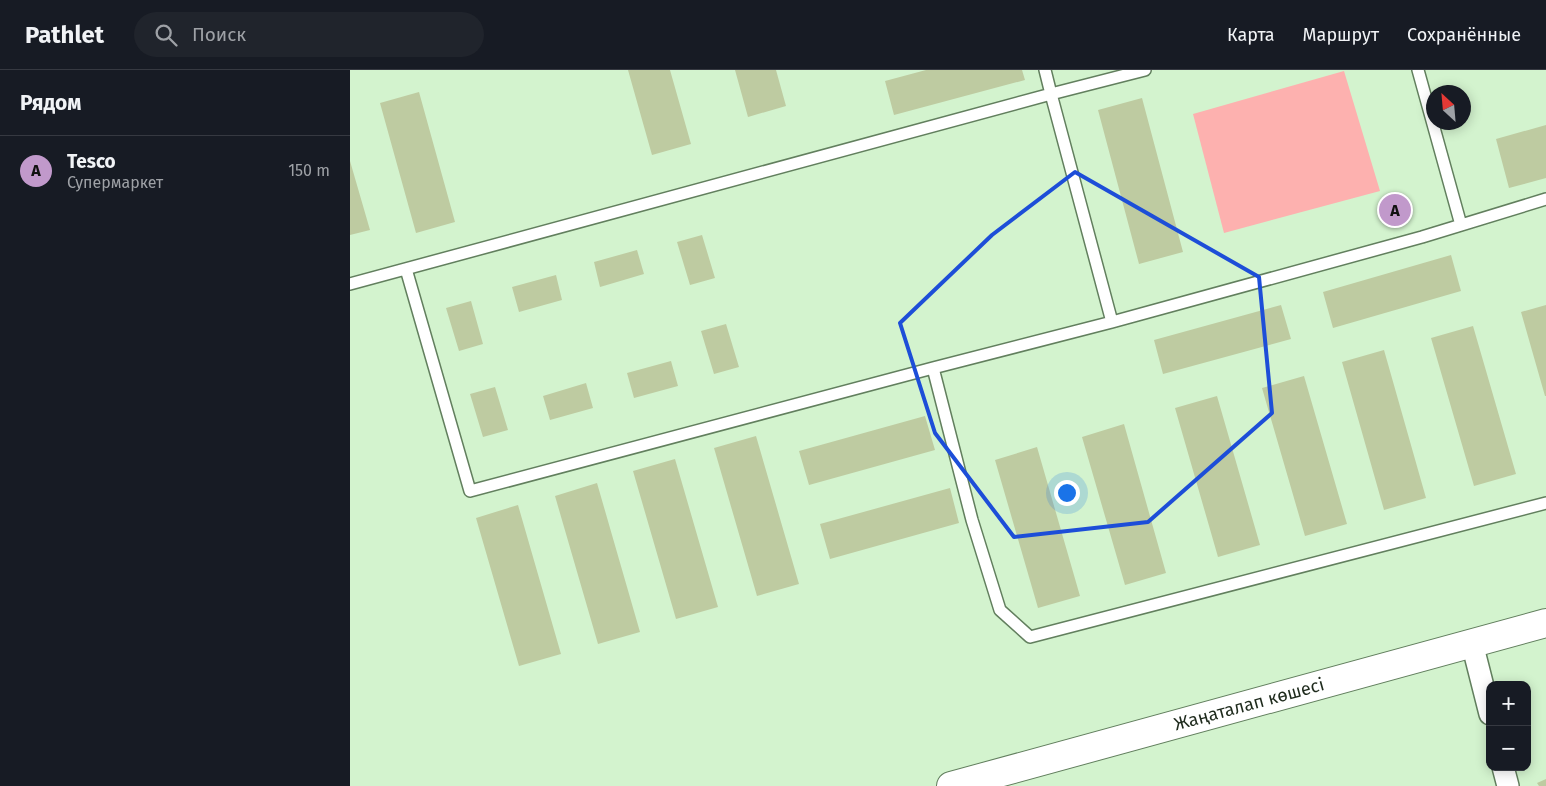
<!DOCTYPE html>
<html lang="ru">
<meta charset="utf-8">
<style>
:root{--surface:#171b24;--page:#20242c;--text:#f1f3f6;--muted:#9ea1a6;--line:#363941;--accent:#c199cb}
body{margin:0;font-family:"Fira Sans",sans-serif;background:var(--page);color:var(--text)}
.controls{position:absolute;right:15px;bottom:15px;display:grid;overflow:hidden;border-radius:10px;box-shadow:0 2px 12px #0003}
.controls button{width:45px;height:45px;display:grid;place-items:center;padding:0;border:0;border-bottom:1px solid var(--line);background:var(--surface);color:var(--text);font:25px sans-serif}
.compass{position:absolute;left:1076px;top:15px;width:45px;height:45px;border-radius:50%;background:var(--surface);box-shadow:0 2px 12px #0003;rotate:334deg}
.you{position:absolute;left:716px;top:422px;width:18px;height:18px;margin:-12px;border:4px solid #fff;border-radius:50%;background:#1a73e8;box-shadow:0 0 0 8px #1a73e833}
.badge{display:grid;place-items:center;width:32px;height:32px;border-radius:50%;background:var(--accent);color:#111;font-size:16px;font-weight:700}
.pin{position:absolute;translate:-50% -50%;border:2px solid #fff;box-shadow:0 1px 5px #0006}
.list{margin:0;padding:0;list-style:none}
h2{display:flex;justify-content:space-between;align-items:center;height:65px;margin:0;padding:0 20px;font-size:21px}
h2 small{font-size:16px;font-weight:400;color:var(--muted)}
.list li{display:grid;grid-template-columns:32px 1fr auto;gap:15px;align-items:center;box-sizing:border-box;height:70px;padding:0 20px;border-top:1px solid var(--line)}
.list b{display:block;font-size:19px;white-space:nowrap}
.list p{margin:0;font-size:16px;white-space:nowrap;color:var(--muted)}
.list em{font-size:16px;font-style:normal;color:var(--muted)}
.icon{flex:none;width:28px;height:28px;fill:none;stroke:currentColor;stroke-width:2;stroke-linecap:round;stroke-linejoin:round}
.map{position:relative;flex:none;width:1196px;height:716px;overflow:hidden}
header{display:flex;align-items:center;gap:30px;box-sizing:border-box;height:70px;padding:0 25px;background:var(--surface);border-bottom:1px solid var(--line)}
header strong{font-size:24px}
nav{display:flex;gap:28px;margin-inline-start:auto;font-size:18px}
.search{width:350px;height:45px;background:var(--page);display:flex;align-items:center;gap:12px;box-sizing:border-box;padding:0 18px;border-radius:28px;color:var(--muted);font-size:19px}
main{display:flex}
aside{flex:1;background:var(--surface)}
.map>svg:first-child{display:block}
.green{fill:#fdb1af}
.building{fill:#becba1}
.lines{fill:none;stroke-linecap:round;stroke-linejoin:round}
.lane-casing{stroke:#627f5e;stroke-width:14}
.street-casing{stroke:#627f5e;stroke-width:24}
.secondary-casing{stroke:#627f5e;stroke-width:30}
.lane{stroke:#fff;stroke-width:11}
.street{stroke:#fff;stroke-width:21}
.secondary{stroke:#fff;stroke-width:28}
.marked{fill:none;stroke:#1d4ed8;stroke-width:4;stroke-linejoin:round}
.labels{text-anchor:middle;stroke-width:4;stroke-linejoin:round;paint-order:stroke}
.street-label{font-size:18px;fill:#1e2a1c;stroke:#d3f3ce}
</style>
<header>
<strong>Pathlet</strong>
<div class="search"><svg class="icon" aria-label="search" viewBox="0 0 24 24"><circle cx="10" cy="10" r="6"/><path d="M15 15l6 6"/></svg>Поиск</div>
<nav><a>Карта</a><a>Маршрут</a><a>Сохранённые</a></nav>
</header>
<main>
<aside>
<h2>Рядом<small></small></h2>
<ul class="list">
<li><span class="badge">A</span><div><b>Tesco</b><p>Супермаркет</p></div><em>150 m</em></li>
</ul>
</aside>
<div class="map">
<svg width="1196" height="716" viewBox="0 0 1196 716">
<rect width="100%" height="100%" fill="#d3f3ce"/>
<!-- green -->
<path class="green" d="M994,1L1030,121L874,163L843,44Z"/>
<!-- building -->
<path class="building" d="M278,0H320L341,74L302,85Z
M385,0H426L436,36L398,47Z
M576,0H672L675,10L544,45L535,11Z
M69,22L105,152L66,163L30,33Z
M792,28L833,182L789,194L748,40Z
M1196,55V108L1159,118L1146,69Z
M0,91L20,160L0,165Z
M352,165L365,208L340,215L327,172Z
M287,180L294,204L250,217L244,192Z
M1101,185L1111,221L983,258L973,222Z
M206,205L212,230L169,242L162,217Z
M121,231L133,274L109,281L96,238Z
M931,235L941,269L813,304L804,270Z
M1196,235V326H1195L1171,242Z
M376,254L389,297L364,304L351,261Z
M1123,256L1166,404L1124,416L1081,268Z
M1034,280L1076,428L1034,440L992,292Z
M321,291L328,316L284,328L277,303Z
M954,306L997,454L955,466L912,318Z
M236,313L243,338L200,350L193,326Z
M145,317L158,360L133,367L120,324Z
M867,326L910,475L868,487L825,338Z
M575,346L585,380L459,415L449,381Z
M774,354L816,503L775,515L732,367Z
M406,366L449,514L407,526L364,378Z
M687,377L730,526L688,538L645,390Z
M325,389L368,537L326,549L283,401Z
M247,413L290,562L248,574L205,426Z
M600,418L609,453L480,489L470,454Z
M168,435L211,584L169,596L126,448Z
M1196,709V716H1189L1187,713Z"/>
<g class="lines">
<!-- lane casing -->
<g class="lane-casing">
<path id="lane" d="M1068,0L1111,155
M56,199L120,421L583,298L762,252L1072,167L1196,129
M0,214L701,24L695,0
M762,252L701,24L795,0
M583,298L622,450L650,540L680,567L1196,433"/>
</g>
<!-- street casing -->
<g class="street-casing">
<path id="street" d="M1122,573L1140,644
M1153,697L1158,716"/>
</g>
<!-- secondary casing -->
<g class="secondary-casing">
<g id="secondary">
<path id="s1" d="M601,716L1196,553"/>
</g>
</g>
<!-- lane -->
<use href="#lane" class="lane"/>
<!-- street -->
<use href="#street" class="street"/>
<!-- secondary -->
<use href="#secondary" class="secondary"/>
</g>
<!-- marked area -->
<path class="marked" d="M725,102L909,207L922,343L798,452L664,467L585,363L550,253L642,165Z"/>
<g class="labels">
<!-- street labels -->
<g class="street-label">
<text dy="6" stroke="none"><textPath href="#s1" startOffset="309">Жаңаталап көшесі</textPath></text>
</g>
</g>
</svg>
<div class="controls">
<button>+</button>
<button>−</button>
</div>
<svg class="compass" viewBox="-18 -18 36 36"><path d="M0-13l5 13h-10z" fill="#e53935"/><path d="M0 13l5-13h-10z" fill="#9ea1a6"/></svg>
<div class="you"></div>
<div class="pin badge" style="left:1045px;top:140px">A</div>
</div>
</main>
